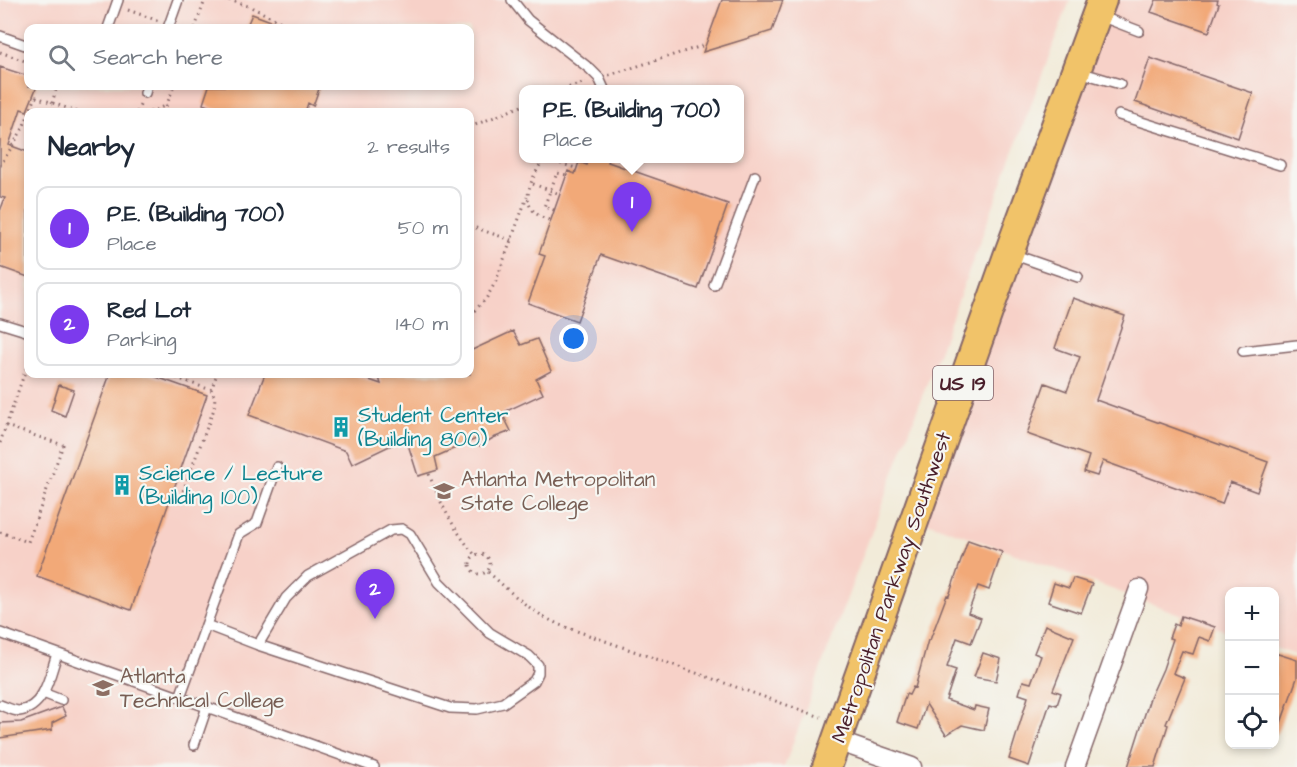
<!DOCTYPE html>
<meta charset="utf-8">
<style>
:root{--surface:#fff;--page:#f2f2f3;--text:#1f2937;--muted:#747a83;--line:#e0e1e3;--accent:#7c3aed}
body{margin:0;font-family:"Architects Daughter",sans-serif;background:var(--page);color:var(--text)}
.controls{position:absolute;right:18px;bottom:18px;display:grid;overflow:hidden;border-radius:12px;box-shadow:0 3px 9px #0003}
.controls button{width:54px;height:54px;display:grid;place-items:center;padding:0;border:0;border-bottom:2px solid var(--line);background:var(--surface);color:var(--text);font:30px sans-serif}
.you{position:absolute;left:574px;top:339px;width:21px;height:21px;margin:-15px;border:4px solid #fff;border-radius:50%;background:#1a73e8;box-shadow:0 0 0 9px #1a73e833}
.badge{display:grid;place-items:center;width:39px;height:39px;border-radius:50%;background:var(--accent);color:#fff;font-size:20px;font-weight:700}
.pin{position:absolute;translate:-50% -50px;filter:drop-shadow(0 2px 3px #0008)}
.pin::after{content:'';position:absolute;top:32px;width:21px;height:18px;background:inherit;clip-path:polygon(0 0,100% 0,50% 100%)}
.popup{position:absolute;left:519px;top:85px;width:225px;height:78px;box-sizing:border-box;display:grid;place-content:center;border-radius:12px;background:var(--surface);filter:drop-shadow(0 2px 4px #0005);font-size:20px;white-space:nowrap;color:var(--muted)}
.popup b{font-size:22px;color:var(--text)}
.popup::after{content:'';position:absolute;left:50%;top:100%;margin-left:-12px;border:12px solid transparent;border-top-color:var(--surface)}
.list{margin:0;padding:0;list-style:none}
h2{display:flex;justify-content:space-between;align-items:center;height:78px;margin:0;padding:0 24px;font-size:26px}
h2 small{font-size:20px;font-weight:400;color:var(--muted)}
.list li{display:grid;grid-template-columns:39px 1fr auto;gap:18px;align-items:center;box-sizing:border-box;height:84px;margin:0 12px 12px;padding:0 12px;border:2px solid var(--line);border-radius:12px}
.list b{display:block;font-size:22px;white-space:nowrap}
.list p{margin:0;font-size:20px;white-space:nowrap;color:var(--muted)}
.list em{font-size:20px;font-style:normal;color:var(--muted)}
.icon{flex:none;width:33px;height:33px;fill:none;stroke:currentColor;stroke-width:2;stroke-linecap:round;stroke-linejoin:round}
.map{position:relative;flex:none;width:1297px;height:767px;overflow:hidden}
.search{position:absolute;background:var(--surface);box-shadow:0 3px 9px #0003;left:24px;top:24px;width:450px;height:66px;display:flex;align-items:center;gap:15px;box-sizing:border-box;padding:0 21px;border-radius:12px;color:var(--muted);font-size:22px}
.panel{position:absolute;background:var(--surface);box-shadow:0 3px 9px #0003;left:24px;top:108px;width:450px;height:270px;border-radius:12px}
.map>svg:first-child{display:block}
.built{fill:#f7d1c8;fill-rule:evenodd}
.building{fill:#f2a978}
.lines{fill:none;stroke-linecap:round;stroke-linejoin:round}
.lane-casing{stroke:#856668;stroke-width:12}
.street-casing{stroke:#856668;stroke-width:21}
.primary-casing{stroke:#856668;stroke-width:32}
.path{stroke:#856668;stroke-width:3;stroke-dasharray:1.5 4.5;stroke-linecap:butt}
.lane{stroke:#fff;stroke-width:9}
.street{stroke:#fff;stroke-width:18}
.primary{stroke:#f1c369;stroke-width:28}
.labels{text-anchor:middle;stroke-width:4.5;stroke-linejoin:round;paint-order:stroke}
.shield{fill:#f6f6f2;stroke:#7e6067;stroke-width:1.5}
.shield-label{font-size:20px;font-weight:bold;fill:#4a1f2b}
.culture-label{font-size:21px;fill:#0d838f;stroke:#f6f6f2;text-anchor:start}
.education-label{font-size:21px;fill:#785e54;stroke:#f6f6f2;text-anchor:start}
.street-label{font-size:21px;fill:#4a1f2b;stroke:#f6f6f2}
</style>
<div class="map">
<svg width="1297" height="767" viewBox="0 0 1297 767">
<rect width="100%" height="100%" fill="#f6f6f2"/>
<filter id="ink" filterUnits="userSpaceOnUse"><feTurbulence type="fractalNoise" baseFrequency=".0167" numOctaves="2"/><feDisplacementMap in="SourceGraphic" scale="12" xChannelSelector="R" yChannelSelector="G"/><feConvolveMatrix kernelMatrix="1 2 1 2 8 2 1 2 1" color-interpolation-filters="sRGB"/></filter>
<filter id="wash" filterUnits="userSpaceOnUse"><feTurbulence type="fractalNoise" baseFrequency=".008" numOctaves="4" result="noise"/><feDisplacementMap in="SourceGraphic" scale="24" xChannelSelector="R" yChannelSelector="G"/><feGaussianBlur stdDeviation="1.35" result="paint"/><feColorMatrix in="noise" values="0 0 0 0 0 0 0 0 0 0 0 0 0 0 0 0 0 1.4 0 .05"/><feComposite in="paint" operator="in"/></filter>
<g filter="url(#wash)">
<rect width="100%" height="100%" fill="#f2ebd9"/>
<!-- built -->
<path class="built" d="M0,0H1070L784,767H0ZM28,28H470V86H28ZM524,89H740V158H524ZM28,112H470V374H28Z
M1103,0H1297V656L1275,648L1274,592H1230L1229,632L911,516Z"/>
<g id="blocks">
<!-- building -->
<path class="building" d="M722,0H783L772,31L703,52Z
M1156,0H1218L1217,3L1219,4L1209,32L1151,12Z
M252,14L287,27V28H246Z
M1150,58L1253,93L1238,138L1135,102Z
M0,67L28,76V86H37L27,111L21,109L9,145L28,152V277L0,267V211L5,198L0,197Z
M209,86H320L313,106L308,103L305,112H216L217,110L203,104Z
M589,159H609L608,162L728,204L698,289L601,255L577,321L528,303L545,256L539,254L568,171L575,174L579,162L587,165Z
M1073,298L1125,316L1096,400L1268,462L1257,492L1230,482L1222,504L1103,461L1097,476L1084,472L1089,456L1027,434L1045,383L1067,391L1080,357L1055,348Z
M513,331L521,345L537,339L551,371L536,379L543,394L502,413L511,431L493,438L480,446L476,439L435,457L438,470L418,476L406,438L352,464L346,451L249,415L265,374H352L381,384L378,374H470V351Z
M110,374H148L207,395L131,610L37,576Z
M59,385L74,390L65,416L51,410Z
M968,540L1002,552L989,590L978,586L968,613L981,618L971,643L957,638L947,667L956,670L946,700L974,710L975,706L989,709L984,730L962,725L946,735L926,704L918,729L897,722L906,694L909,695L913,687L915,688L928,640H930L947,595L949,596Z
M1073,578L1092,584L1081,613L1048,602L1054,583L1069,588Z
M1181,616L1215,627L1210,641L1199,637L1193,654L1182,651L1173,673L1185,678L1166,724L1168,725L1155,767H1128L1150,698L1163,669L1173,639L1169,638L1174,624L1178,626Z
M1045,625L1074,637L1053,690L1061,693L1057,705L1050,703L1029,766L1009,759L1028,697L1019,694L1023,681L1031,683L1041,656L1034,653Z
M983,653L1001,659L996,681L974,677Z
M1275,653L1297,660V678L1277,734H1275Z
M62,707L66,716L52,723V730L0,738V723L21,722Z"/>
</g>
</g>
<g filter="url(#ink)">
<use href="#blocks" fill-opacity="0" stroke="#856668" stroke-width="1.5"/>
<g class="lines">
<!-- lane casing -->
<g class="lane-casing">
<path id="lane" d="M512,0L528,20L590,69L599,78L604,89
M1100,16L1139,31
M108,28L118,0
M168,28L178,0
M0,36L28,46
M1079,72L1120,84
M145,93L147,86
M1119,115L1280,165
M1012,254L1078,277
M714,285L755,176
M0,323L26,331
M1243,351L1297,345
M206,625L258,645L450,708L477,709L503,703L534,681L538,673V665L529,656L490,633L439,582L410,534L402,529L391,530L308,576L286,598L258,645
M0,633L374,767
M43,693L61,700
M180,697L239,534L257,523L277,467
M0,705C6,707 13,711 19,711C45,708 50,674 57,654
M194,745L207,707"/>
</g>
<!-- street casing -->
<g class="street-casing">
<path id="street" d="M837,741L912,767
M1075,767L1139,589"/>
</g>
<!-- primary casing -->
<g class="primary-casing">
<path id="primary" d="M827,767L1009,253L1102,0"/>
</g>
<!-- path -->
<path class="path" d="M229,0L251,7L283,23L317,28
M128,10L159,21
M195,28L205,0
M0,52L28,62
M609,75L702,46
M563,89L586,82
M52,103L57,86
M137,112L141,103
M150,112L167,105
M164,112L174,86
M470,127L524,105
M0,166L22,130L36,97L78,112
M533,184L560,194
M554,210L544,207L557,173L567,175
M549,220C517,209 528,186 541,163L551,161L576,168
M470,226L511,240
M470,315L486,299L496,281L527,197
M165,374L211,390
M0,443L28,363
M429,474C441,505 454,530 475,555
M183,491L214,409L215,397L211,390L217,374
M0,532L28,542L63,445L6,426
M470 564a10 10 0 1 1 20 0a10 10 0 1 1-20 0Z
M488,572C513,594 529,611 560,625L821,717"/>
<!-- lane -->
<use href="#lane" class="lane"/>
<!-- street -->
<use href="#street" class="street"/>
<!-- primary -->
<use href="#primary" class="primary"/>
</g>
</g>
<!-- icons -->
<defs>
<g id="building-bare" transform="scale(1.62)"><path d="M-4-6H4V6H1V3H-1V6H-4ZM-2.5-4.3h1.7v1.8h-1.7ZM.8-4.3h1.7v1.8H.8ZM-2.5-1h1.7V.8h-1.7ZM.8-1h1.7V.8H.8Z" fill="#0f9aa8" stroke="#f6f6f2" stroke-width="2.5" paint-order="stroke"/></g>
<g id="university-bare" transform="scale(1.62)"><path d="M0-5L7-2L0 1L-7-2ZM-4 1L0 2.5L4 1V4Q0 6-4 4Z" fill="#8d6e63" stroke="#f6f6f2" stroke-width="2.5" paint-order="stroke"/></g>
</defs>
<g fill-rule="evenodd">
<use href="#building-bare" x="341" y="427"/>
<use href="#building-bare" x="122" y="485"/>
<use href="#university-bare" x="444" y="491"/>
<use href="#university-bare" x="103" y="688"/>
</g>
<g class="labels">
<!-- shield labels -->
<rect class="shield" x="933" y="366" width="60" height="34" rx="4.5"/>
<g class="shield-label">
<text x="963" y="390">US 19</text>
</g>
<!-- culture labels -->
<g class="culture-label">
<text x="358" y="422">Student Center<tspan x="358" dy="24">(Building 800)</tspan></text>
<text x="139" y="480">Science / Lecture<tspan x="139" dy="24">(Building 100)</tspan></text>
</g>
<!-- education labels -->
<g class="education-label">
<text x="461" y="486">Atlanta Metropolitan<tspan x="461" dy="24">State College</tspan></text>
<text x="120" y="683">Atlanta<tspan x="120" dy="24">Technical College</tspan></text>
</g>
<!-- street labels -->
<g class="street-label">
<text transform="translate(891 587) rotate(-71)" y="7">Metropolitan Parkway Southwest</text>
</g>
</g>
</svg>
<div class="controls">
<button>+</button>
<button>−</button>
<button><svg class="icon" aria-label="locate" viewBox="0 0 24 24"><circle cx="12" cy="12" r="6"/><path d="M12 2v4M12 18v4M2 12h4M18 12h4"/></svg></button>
</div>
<div class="you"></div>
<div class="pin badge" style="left:632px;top:232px">1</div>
<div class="popup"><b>P.E. (Building 700)</b>Place</div>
<div class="pin badge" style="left:375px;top:619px">2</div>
<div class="search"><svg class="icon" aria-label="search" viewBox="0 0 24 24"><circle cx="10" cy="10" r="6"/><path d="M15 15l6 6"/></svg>Search here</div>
<section class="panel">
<h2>Nearby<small>2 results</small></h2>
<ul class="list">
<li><span class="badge">1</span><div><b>P.E. (Building 700)</b><p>Place</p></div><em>50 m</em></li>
<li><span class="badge">2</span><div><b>Red Lot</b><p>Parking</p></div><em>140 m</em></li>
</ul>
</section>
</div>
